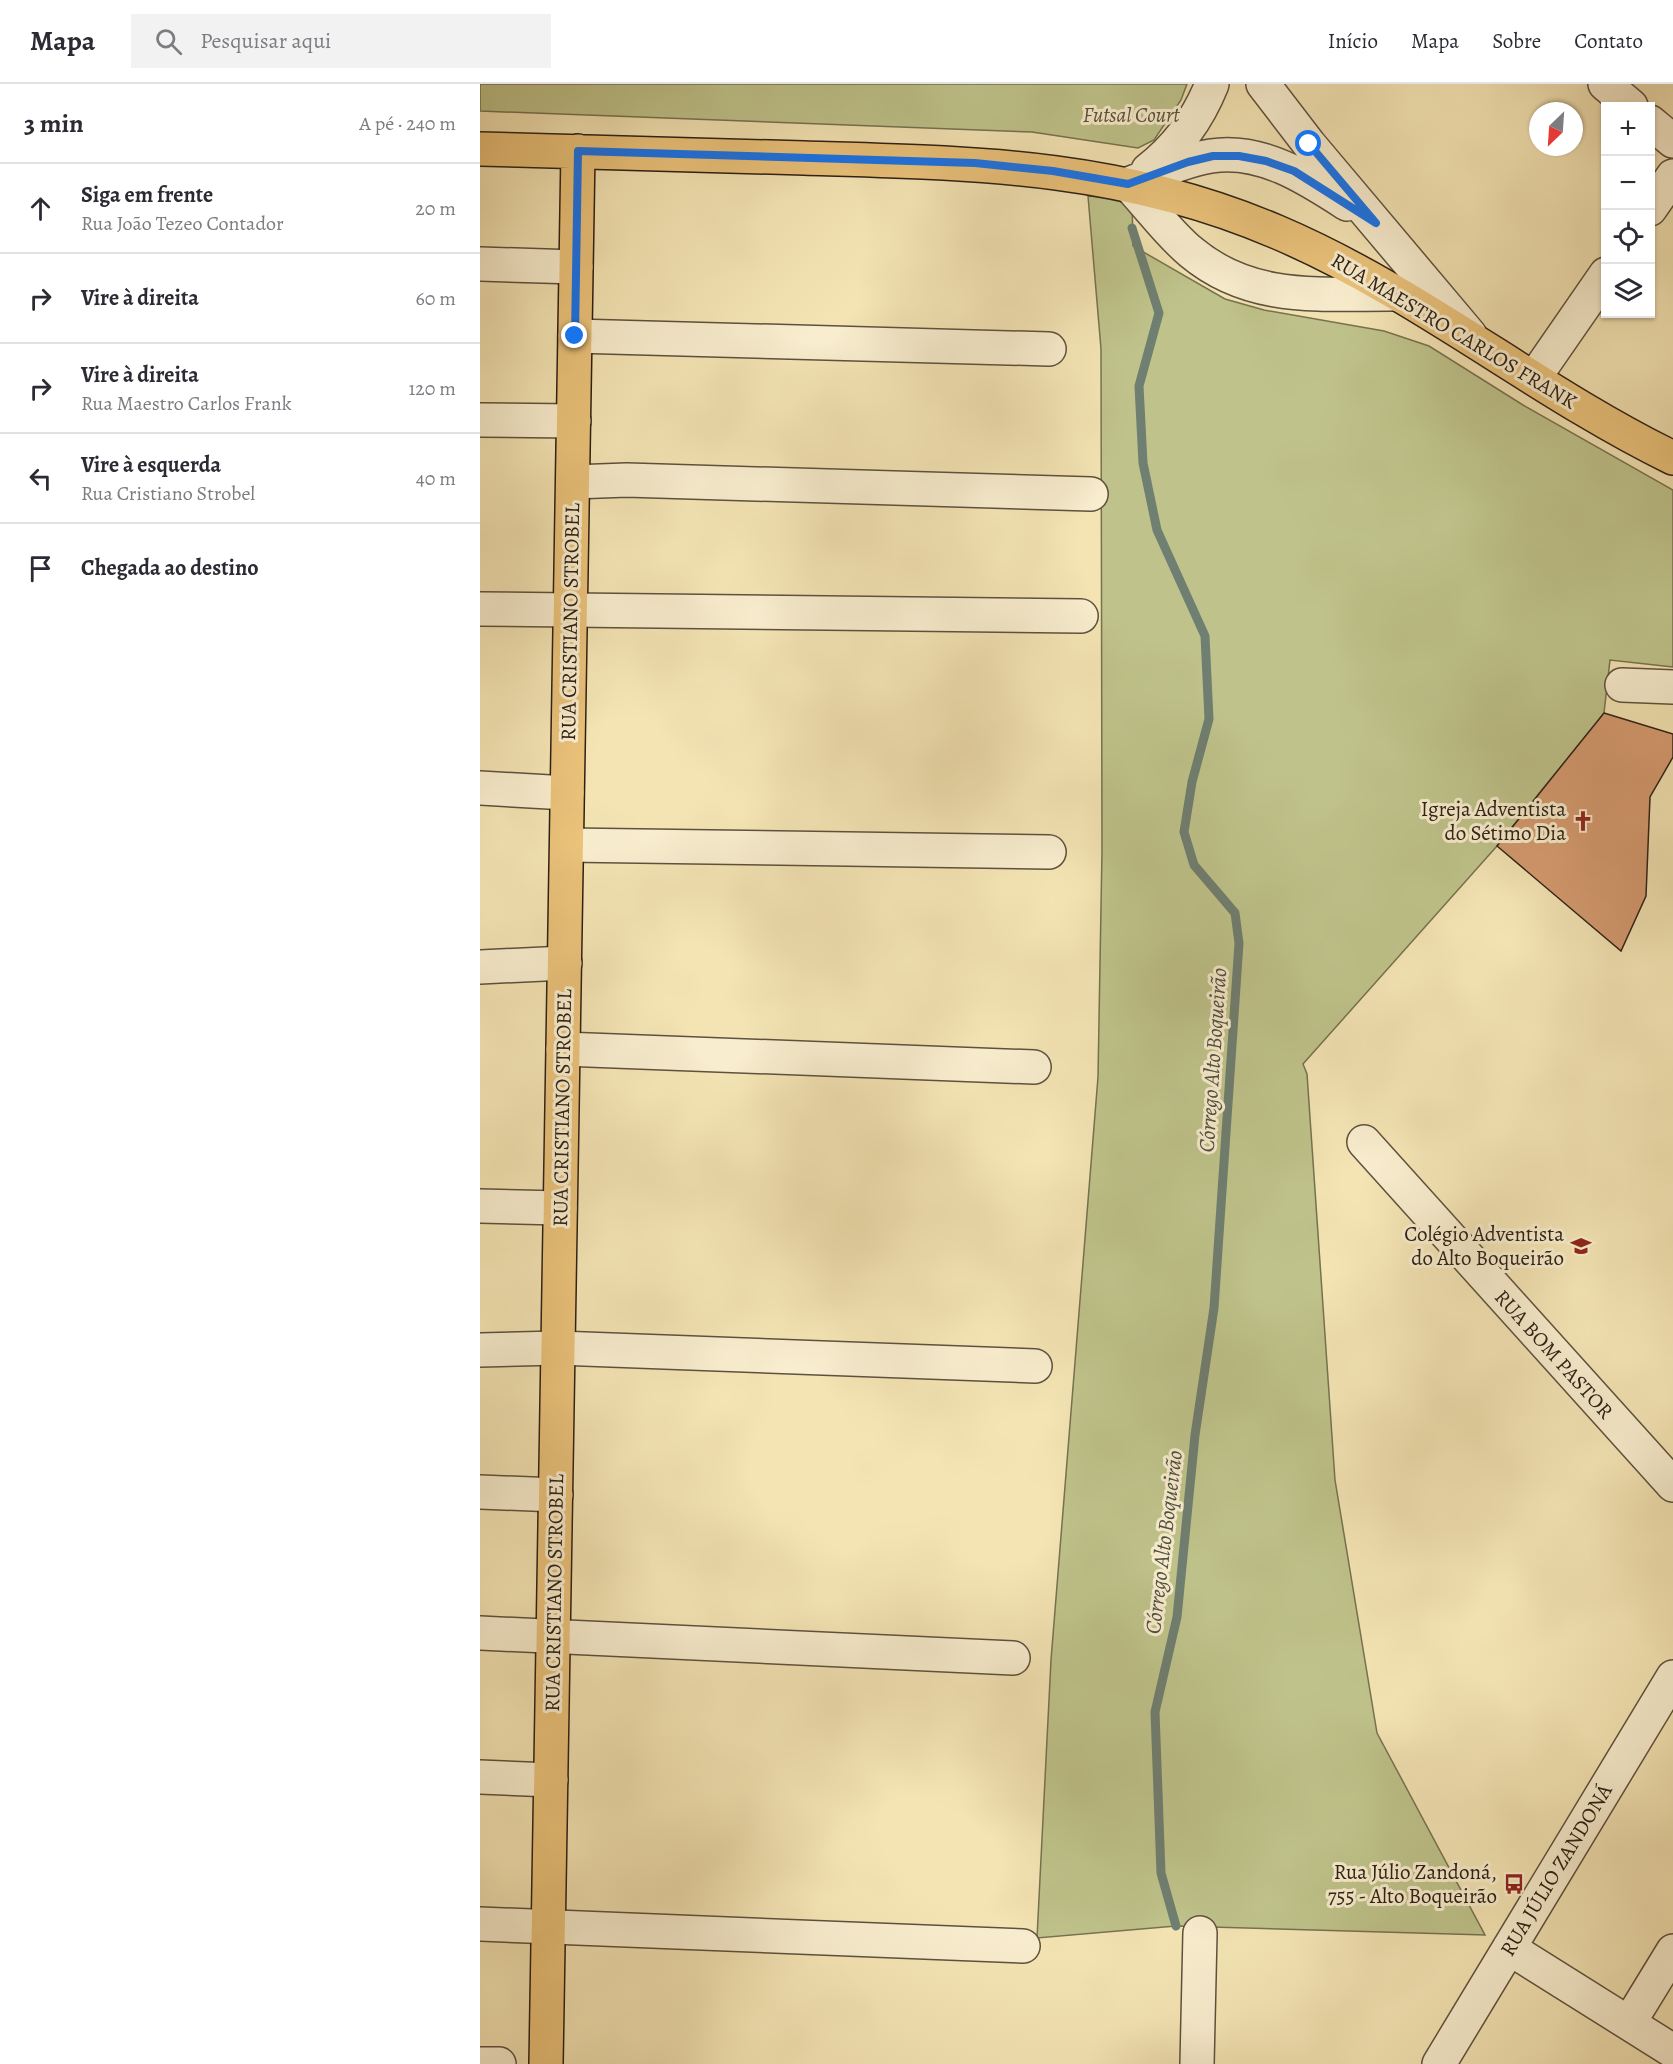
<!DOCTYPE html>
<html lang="pt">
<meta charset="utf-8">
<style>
:root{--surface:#fff;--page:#f2f2f3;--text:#2b2b33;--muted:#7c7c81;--line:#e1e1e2}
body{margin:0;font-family:Alegreya,serif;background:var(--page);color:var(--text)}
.controls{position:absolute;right:18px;top:18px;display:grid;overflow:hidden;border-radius:0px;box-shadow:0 2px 4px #0004}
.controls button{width:54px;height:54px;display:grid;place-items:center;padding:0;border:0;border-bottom:2px solid var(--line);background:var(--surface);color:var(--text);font:30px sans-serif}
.compass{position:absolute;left:1049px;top:18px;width:54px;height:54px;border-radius:50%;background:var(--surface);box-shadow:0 2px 4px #0004;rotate:205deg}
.stop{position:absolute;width:18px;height:18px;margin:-14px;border:4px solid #1a73e8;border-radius:50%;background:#fff}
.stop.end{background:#1a73e8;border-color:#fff;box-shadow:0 2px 6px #0008}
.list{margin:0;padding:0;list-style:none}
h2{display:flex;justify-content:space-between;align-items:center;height:78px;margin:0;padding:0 24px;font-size:26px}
h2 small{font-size:20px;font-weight:400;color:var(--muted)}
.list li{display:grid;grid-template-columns:39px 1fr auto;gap:18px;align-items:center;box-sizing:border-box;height:90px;padding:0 24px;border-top:2px solid var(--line)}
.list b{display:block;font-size:22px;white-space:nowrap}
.list p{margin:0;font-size:20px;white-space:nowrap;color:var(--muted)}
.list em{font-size:20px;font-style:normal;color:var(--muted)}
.icon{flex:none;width:33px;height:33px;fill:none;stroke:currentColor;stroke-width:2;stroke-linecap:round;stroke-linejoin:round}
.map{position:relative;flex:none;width:1193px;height:1980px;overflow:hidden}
header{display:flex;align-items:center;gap:36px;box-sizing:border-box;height:84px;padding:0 30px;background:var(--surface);border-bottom:2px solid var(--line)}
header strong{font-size:28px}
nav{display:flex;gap:33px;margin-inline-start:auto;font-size:21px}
.search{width:420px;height:54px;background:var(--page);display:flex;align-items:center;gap:15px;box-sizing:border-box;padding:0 21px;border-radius:0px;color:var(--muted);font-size:22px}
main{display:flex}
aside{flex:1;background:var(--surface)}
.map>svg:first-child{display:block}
.green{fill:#bfc38b;stroke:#767250;stroke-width:1.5}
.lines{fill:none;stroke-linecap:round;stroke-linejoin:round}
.stream{stroke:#6f7f71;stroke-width:9}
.building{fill:#d59a6f;stroke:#2c2015;stroke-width:1.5}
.minor-casing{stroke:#5e513d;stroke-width:36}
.major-casing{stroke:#2c2015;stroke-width:36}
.minor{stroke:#f8edce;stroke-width:33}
.major{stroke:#eac27a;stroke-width:33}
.route{stroke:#1a73e8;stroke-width:8}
.labels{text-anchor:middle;stroke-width:6;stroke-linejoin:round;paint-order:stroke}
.park-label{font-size:21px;font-style:italic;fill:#585138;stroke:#f8edce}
.street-label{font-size:21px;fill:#2c2015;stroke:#f8edce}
.poi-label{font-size:21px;fill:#2c2015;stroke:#f8edce;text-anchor:end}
.water-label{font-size:22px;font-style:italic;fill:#4e4f43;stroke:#f8edce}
</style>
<header>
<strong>Mapa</strong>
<div class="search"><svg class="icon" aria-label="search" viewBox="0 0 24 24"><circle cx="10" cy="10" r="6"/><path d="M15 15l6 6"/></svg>Pesquisar aqui</div>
<nav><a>Início</a><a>Mapa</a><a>Sobre</a><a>Contato</a></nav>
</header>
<main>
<aside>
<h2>3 min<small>A pé · 240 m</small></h2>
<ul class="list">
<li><svg class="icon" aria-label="ahead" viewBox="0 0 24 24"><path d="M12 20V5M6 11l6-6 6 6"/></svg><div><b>Siga em frente</b><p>Rua João Tezeo Contador</p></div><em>20 m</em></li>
<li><svg class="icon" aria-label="right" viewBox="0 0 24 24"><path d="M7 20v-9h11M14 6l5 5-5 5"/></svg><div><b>Vire à direita</b></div><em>60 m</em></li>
<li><svg class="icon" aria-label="right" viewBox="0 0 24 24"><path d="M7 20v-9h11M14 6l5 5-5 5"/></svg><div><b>Vire à direita</b><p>Rua Maestro Carlos Frank</p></div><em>120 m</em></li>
<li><svg class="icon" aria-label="left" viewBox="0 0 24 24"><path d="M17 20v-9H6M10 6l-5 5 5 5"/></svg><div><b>Vire à esquerda</b><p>Rua Cristiano Strobel</p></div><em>40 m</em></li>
<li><svg class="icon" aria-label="arrive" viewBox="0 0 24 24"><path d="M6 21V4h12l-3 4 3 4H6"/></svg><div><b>Chegada ao destino</b></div></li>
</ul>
</aside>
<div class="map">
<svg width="1193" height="1980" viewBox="0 0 1193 1980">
<rect width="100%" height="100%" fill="#f4e4b4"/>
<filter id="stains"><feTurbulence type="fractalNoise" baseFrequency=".00333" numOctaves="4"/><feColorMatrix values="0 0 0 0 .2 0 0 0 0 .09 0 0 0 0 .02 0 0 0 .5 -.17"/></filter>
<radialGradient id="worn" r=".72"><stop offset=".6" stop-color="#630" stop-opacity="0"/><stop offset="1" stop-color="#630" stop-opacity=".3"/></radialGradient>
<!-- green -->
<path class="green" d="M0,0H707L701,16L674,56L658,64L552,48L0,27Z
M608,112L652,115L653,162L745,215L784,226L904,247L949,262L1043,321L1193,406V583L1130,576L1124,629L1017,762L823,980L827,990L855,1396L897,1649L1005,1851L696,1842L557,1854L571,1576L618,993L622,767L621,265Z"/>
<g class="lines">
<!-- stream -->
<path class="stream" d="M652,144L679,229L659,302L663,379L677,446L725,552L729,635L712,698L704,748L714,781L755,829L759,859L734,1224L715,1351L697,1533L675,1628L681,1789L696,1842"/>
</g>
<!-- building -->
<path class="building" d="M1124,629L1193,650V673L1170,713L1166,812L1141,867L1017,762Z"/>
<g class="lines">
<!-- minor casing -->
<g class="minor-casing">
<path id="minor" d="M783,0L829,60L990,251
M1125,0L1151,22
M1170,38L1193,57
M668,86C698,63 718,35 732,0
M648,100C669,122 688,149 711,168C773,220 845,209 921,210
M648,100C675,90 702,77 731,72C781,64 827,94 867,120
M1170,125L1193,92
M0,180L96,183
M95,252L569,265
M1054,294L1126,190
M0,336L94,337
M93,398L147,396L611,410
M0,525L601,532
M1142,601L1193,603
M0,704L87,709
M87,761L569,768
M0,883L85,879
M83,965L554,983
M884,1058L1193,1401
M0,1122L80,1124
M0,1266L78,1264L555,1282
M0,1408L76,1411
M0,1549L533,1574
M0,1693L71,1696
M0,1840L543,1862
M1029,1864L1193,1967
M1149,1939L1193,1867
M0,1980H19
M717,1980L720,1849
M959,1980L1193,1593"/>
</g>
<!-- major casing -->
<g class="major-casing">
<path id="major" d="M0,65C108,67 216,70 324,74C491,79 639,80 797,148C938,208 1056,307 1193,374
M66,1980L98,67"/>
</g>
<!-- minor -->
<use href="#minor" class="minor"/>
<!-- major -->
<use href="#major" class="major"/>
</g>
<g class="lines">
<!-- route -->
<path class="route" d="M95,252L98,67L495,79L573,87L648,100L708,78L733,72H759L786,77L814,87L896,139L829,60"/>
</g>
<!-- icons -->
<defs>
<g id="church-bare" transform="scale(1.62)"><path d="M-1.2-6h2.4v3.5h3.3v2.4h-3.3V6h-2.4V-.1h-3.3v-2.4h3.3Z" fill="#8f2418" stroke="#f8edce" stroke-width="2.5" paint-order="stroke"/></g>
<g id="school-bare" transform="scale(1.62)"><path d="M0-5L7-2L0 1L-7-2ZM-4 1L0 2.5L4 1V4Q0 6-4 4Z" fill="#8f2418" stroke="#f8edce" stroke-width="2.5" paint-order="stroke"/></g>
<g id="bus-bare" transform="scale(1.62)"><path d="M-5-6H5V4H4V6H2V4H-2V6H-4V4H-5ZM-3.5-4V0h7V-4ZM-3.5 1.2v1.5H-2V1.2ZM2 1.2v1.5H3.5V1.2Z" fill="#8f2418" stroke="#f8edce" stroke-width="2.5" paint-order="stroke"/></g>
</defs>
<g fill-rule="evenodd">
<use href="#church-bare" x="1103" y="737"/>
<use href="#school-bare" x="1101" y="1162"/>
<use href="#bus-bare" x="1034" y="1800"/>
</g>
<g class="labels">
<!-- park labels -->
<g class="park-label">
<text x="651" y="38">Futsal Court</text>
</g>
<!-- street labels -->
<g class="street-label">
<text transform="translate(974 247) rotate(31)" y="7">RUA MAESTRO CARLOS FRANK</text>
<text transform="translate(90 538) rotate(-89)" y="7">RUA CRISTIANO STROBEL</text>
<text transform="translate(82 1024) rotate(-89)" y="7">RUA CRISTIANO STROBEL</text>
<text transform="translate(1074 1270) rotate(48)" y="7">RUA BOM PASTOR</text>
<text transform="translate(74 1509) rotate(-89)" y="7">RUA CRISTIANO STROBEL</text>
<text transform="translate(1076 1786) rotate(-59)" y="7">RUA JÚLIO ZANDONÁ</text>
</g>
<!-- poi labels -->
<g class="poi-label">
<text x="1086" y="732">Igreja Adventista<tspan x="1086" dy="24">do Sétimo Dia</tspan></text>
<text x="1084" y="1157">Colégio Adventista<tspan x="1084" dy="24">do Alto Boqueirão</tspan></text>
<text x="1017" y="1795">Rua Júlio Zandoná,<tspan x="1017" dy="24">755 - Alto Boqueirão</tspan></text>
</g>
<!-- water labels -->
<g class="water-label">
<text transform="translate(732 976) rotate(-86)" y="8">Córrego Alto Boqueirão</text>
<text transform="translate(683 1458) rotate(-83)" y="8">Córrego Alto Boqueirão</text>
</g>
</g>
<rect width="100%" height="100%" filter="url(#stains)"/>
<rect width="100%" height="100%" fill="url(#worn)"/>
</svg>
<div class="controls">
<button>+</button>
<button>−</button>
<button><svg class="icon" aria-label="locate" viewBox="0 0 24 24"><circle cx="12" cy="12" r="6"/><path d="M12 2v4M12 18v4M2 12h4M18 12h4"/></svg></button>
<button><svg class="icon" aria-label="layers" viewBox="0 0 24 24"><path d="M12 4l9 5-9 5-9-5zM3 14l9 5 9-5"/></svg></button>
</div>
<svg class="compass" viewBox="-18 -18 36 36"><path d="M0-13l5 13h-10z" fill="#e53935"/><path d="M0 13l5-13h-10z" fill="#7c7c81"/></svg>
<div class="stop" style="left:829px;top:60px"></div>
<div class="stop end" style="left:95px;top:252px"></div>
</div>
</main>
